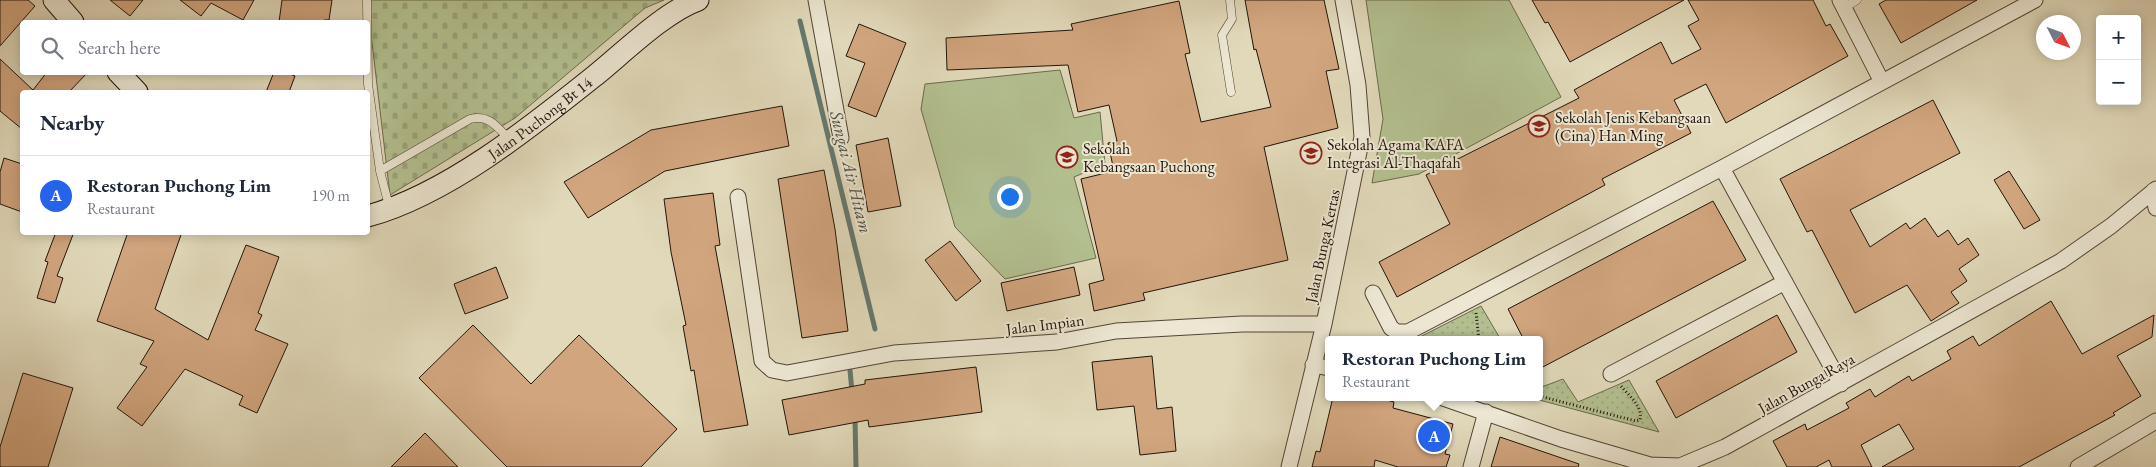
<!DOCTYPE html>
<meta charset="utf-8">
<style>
:root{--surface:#fff;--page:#f2f2f3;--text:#1f2937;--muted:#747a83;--line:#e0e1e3;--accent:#2563eb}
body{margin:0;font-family:"EB Garamond",serif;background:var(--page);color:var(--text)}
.controls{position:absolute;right:15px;top:15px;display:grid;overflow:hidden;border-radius:5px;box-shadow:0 2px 12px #0003}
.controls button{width:45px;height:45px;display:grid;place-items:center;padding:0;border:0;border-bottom:1px solid var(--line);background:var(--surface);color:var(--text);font:25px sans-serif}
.compass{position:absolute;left:2036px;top:15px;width:45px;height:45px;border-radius:50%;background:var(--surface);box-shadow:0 2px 12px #0003;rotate:132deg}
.you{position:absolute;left:1009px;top:196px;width:18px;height:18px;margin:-12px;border:4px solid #fff;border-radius:50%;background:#1a73e8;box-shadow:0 0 0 8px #1a73e833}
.badge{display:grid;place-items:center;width:32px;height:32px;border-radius:50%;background:var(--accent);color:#fff;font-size:16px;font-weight:700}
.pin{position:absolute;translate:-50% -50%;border:2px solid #fff;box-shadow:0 1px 5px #0006}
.popup{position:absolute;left:1325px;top:336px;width:218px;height:65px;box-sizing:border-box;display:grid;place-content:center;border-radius:5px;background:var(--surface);filter:drop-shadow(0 1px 4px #0005);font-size:16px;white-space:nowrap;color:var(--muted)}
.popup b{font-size:19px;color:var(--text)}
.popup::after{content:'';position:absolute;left:50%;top:100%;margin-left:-10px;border:10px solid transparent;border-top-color:var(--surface)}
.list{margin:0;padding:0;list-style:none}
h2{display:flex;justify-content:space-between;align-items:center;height:65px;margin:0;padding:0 20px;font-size:21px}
h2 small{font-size:16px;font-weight:400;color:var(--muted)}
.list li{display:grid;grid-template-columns:32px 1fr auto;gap:15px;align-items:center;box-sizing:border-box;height:80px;padding:0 20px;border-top:1px solid var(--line)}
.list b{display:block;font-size:19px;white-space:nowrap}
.list p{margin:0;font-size:16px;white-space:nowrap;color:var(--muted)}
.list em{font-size:16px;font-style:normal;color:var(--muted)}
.icon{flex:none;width:28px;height:28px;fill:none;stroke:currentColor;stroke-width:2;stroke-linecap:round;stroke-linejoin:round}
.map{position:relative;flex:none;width:2156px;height:467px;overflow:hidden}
.search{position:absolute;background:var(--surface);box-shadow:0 2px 12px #0003;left:20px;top:20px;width:350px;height:55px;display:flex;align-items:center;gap:12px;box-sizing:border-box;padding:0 18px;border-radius:5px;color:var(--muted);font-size:19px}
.panel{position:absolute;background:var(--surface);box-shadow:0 2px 12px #0003;left:20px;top:90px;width:350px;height:145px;border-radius:5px}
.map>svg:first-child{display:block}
.cemetery{fill:url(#cemetery-stones);stroke:#6a6a4c}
.park{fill:url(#park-dots);stroke:#6a6a4c}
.garden{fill:#b3bf8f;stroke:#6a6a4c}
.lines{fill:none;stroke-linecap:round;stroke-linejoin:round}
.stream{stroke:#66786e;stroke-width:5}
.building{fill:#d1a57e;stroke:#22140a}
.lane-casing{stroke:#524536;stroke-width:9}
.street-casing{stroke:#524536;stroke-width:17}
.secondary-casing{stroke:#22140a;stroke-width:23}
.path{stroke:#22140a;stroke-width:3;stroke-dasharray:1 2.5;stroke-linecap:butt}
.lane{stroke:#ece6d2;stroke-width:8}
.street{stroke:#ece6d2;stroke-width:15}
.secondary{stroke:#ece6d2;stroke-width:21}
.labels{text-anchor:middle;stroke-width:4;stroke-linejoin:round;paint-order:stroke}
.street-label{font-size:16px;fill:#22140a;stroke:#ece6d2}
.poi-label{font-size:16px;fill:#22140a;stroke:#ece6d2;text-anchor:start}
.water-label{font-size:18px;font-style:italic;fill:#4a4e44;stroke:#ece6d2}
</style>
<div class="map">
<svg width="2156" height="467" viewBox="0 0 2156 467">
<defs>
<pattern id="cemetery-stones" width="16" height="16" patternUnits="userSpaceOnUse" patternTransform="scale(1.25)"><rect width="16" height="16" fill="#b3bf8f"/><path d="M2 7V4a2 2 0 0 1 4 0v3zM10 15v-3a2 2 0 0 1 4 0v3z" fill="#9aa37a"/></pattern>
<pattern id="park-dots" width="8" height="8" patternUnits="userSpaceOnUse" patternTransform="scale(1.25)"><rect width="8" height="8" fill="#b3bf8f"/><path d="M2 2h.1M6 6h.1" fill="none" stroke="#9aa37a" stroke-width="1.8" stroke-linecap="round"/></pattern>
</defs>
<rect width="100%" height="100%" fill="#e1d9ba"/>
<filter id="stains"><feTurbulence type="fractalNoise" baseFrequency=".004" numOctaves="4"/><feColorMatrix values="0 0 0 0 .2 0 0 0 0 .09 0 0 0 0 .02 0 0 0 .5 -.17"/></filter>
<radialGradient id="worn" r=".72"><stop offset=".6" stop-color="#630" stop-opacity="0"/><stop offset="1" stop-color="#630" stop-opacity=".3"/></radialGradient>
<!-- cemetery -->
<path class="cemetery" d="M367,0H664L645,8L515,118L390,195Z"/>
<!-- park -->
<path class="park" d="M1481,306L1501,340H1414Z
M1563,379L1578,402L1629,380L1659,432L1528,397H1539V388Z"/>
<!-- garden -->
<path class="garden" d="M1366,0H1509L1561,97L1419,174L1372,183L1383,119Z
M1060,70L1074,118L1100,112L1105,164L1074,177L1096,258L1005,279L955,227L921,109L925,84Z"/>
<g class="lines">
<!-- stream -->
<path class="stream" d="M800,21L875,329
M850,370L852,392
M855,418L856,467"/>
</g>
<!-- building -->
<path class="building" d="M0,0H28L35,6L0,46Z
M110,0H143L130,16Z
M180,0H254L243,20L211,3L201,16Z
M282,0H332L329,20H324V22H279Z
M1245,0H1324L1339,69L1326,71L1338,128L1264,147L1288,260L1143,293L1145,300L1094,311L1089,284L1104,280L1081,179L1114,171L1108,143L1117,141L1109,105L1078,112L1068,65L947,70L946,38L1073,30L1071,24L1179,1L1190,53L1185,54L1201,122L1271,107L1256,49L1254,50Z
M1532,0H1684L1570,62L1548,22L1545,23Z
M1688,0H1813L1826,26L1830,24L1848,56L1726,123L1706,84L1674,100L1691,133L1602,179L1605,185L1397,297L1379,262L1450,224L1426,175L1579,98L1574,90L1661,42L1672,64L1701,49L1688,26L1699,20Z
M1886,0H1977L1901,43L1879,4Z
M859,24L906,43L876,117L848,106L865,63L846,56Z
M0,59L33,90L47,72H88L69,92H22V129L0,111Z
M274,72H285L295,76L289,92H266Z
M1933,100L1960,153L1850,210L1870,247L1906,223L1910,229L1925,218L1938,237L1948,230L1958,245L1968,238L1979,255L1959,269L1967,281L1951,292L1959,303L1931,321L1907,285L1855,313L1812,230L1807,232L1780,179Z
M782,106L789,146L665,171L588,218L564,182L651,130Z
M888,138L901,206L868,212L856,145Z
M4,158L22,164V212L0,204V172Z
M824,170L835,229L848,331L802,338L778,179Z
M2009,171L2040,220L2024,229L1994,180Z
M713,193L720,245L715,246L748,425L704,432L694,370L691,371L683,326L686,325L671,252L664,199Z
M1713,201L1746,260L1539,369V340H1524L1508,309Z
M56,232H74L57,276L63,278L55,303L37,298L48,262L45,261Z
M128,232H182L155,309L208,340L246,245L279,257L258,313L262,315L255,330L288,344L257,413L239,405L243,396L185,369L142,426L117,408L147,367L140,364L154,341L97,321Z
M950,241L981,281L956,301L925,260Z
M496,267L508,298L465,314L454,284Z
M1074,267L1080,295L1007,311L1001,283Z
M2051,301L2082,354L2154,315L2152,337L2117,356L2141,396L2113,413L2115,415L2019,467H1882L1914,449L1899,424L1861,445L1872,467H1832L1829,460L1816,467H1787L1773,441L1805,424L1807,430L1849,408L1846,403L1870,389L1875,397L1909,376L1912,381L1951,359L1947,351L1973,336L1979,346Z
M1777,315L1797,352L1676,418L1656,381Z
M473,325L531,384L579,335L677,429L641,467H507L419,378Z
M1152,356L1157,409L1172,407L1176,451L1140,455L1134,406L1097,410L1092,362Z
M976,367L982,412L869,427L868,420L789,435L782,400L865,384V380Z
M23,373L73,388L48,467H0V447Z
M1333,397H1376L1394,402L1393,408L1453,424L1445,454L1450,455L1446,467H1398L1375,460L1374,467H1312L1316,451L1320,452Z
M425,433L458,467H391Z
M1500,437L1579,464L1578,467H1491Z"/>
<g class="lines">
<!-- lane casing -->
<g class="lane-casing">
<path id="lane" d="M367,0L368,84L380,171L389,206
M1230,0L1232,19L1222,35L1231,92
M1844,8L1857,0
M380,171L470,119C489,114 497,127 509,139"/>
</g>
<!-- street casing -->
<g class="street-casing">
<path id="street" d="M816,0L841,138
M1840,0L1882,82
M1722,168L1841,384
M2153,191L2156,208
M738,197L762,361L772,370L787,373L894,353L1057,342L1116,331L1242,324H1324
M1373,293L1391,328L1397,332H1408L1722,168L2035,0
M1313,365L1329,368
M1611,374L1785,282
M1440,397L1561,439L1650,465L1680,466L1725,447L2061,261L2111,226L2156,189
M1289,467L1324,324L1362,137L1358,85L1343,0
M1471,467L1486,412
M2078,467L2156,421"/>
</g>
<!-- secondary casing -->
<g class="secondary-casing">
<g id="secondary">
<path d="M54,0L73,22"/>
<path d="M118,72L137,92"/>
<path id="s1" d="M368,216C448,194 532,126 597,74C624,52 666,11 698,0"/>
</g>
</g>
<!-- path -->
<path class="path" d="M1476,313L1479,340
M1468,340H1479
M1539,396L1636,421L1640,420C1643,406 1629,396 1621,386"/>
<!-- lane -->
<use href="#lane" class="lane"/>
<!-- street -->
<use href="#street" class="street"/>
<!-- secondary -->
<use href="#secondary" class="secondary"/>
</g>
<!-- icons -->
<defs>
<g id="school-ring" transform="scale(1.125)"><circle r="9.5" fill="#ece6d2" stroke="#8f2418" stroke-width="1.5"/><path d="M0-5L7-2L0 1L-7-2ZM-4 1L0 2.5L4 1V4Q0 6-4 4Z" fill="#8f2418"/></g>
</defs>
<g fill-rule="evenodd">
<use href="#school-ring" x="1539" y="126"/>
<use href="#school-ring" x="1311" y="153"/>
<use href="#school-ring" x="1067" y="157"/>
</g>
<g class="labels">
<!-- street labels -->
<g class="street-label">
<text dy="6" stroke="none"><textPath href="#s1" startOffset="199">Jalan Puchong Bt 14</textPath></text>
<text transform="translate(1322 246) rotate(-78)" y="6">Jalan Bunga Kertas</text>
<text transform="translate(1045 324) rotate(-7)" y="6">Jalan Impian</text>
<text transform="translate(1806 383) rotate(-29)" y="6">Jalan Bunga Raya</text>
</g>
<!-- poi labels -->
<g class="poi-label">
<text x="1555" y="123">Sekolah Jenis Kebangsaan<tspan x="1555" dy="18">(Cina) Han Ming</tspan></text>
<text x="1327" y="150">Sekolah Agama KAFA<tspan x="1327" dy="18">Integrasi Al-Thaqafah</tspan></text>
<text x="1083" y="154">Sekolah<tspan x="1083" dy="18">Kebangsaan Puchong</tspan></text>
</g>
<!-- water labels -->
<g class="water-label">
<text transform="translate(851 172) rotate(76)" y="6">Sungai Air Hitam</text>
</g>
</g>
<rect width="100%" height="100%" filter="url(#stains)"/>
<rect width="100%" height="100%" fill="url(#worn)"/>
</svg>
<div class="controls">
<button>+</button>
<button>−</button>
</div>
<svg class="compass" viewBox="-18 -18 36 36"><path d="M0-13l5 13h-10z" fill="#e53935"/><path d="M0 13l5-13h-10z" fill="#747a83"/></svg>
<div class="you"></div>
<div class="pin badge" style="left:1434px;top:436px">A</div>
<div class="popup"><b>Restoran Puchong Lim</b>Restaurant</div>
<div class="search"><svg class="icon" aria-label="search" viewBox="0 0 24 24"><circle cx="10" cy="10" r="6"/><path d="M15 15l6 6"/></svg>Search here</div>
<section class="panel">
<h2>Nearby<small></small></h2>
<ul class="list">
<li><span class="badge">A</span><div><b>Restoran Puchong Lim</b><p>Restaurant</p></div><em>190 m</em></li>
</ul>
</section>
</div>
